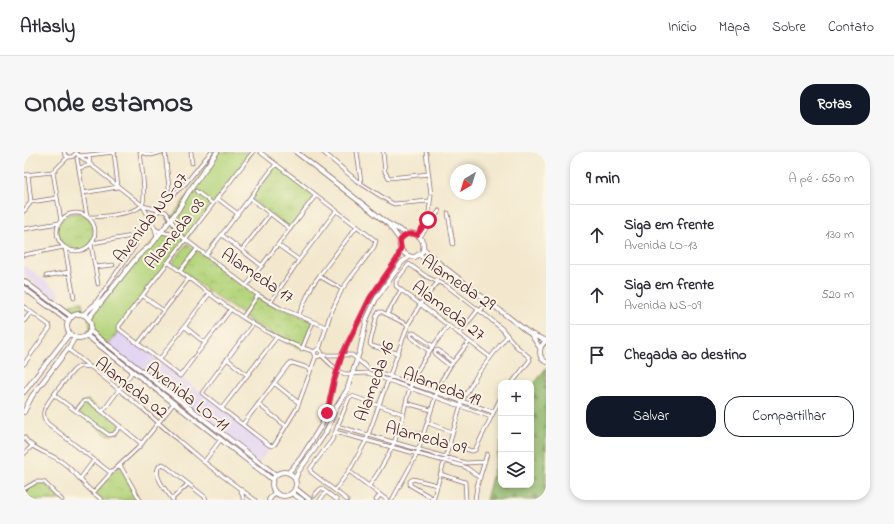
<!DOCTYPE html>
<html lang="pt">
<meta charset="utf-8">
<style>
:root{--surface:#fff;--page:#f7f7f7;--text:#2b2b33;--muted:#7c7c81;--line:#e1e1e2;--accent:#111827}
body{margin:0;font-family:"Indie Flower",sans-serif;background:var(--page);color:var(--text)}
.controls{position:absolute;right:12px;bottom:12px;display:grid;overflow:hidden;border-radius:8px;box-shadow:0 2px 6px #0003}
.controls button{width:36px;height:36px;display:grid;place-items:center;padding:0;border:0;border-bottom:1px solid var(--line);background:var(--surface);color:var(--text);font:20px sans-serif}
.compass{position:absolute;left:426px;top:12px;width:36px;height:36px;border-radius:50%;background:var(--surface);box-shadow:0 2px 6px #0003;rotate:218deg}
.stop{position:absolute;width:12px;height:12px;margin:-9px;border:3px solid #e11d48;border-radius:50%;background:#fff}
.stop.end{background:#e11d48;border-color:#fff;box-shadow:0 1px 4px #0008}
.list{margin:0;padding:0;list-style:none}
h2{display:flex;justify-content:space-between;align-items:center;height:52px;margin:0;padding:0 16px;font-size:17px}
h2 small{font-size:13px;font-weight:400;color:var(--muted)}
.list li{display:grid;grid-template-columns:26px 1fr auto;gap:12px;align-items:center;box-sizing:border-box;height:60px;padding:0 16px;border-top:1px solid var(--line)}
.list b{display:block;font-size:15px;white-space:nowrap}
.list p{margin:0;font-size:13px;white-space:nowrap;color:var(--muted)}
.list em{font-size:13px;font-style:normal;color:var(--muted)}
.actions{display:flex;gap:8px;padding:12px 16px}
.actions a{flex:1;padding:9px 0;border:1px solid var(--accent);border-radius:16px;text-align:center;font-size:14px;color:var(--accent)}
.actions .main{background:var(--accent);color:#fff}
.icon{flex:none;width:22px;height:22px;fill:none;stroke:currentColor;stroke-width:2;stroke-linecap:round;stroke-linejoin:round}
.map{position:relative;flex:none;width:522px;height:348px;overflow:hidden;border-radius:16px}
header{display:flex;align-items:center;gap:24px;box-sizing:border-box;height:56px;padding:0 20px;background:var(--surface);border-bottom:1px solid var(--line)}
header strong{font-size:19px}
nav{display:flex;gap:22px;margin-inline-start:auto;font-size:14px}
.intro{display:flex;align-items:center;justify-content:space-between;box-sizing:border-box;height:96px;padding:0 24px}
h1{margin:0;font-size:28px}
.button{padding:10px 18px;border-radius:16px;background:var(--accent);color:#fff;font-size:14px;font-weight:700}
main{display:flex;gap:24px;padding:0 24px}
aside{flex:1;background:var(--surface);border-radius:16px;box-shadow:0 2px 6px #0003}
.map>svg:first-child{display:block}
.built{fill:#e2d4f3}
.green{fill:#b4d47c;stroke:#7f7a54}
.forest{fill:url(#forest-firs);stroke:#6c6a4c}
.park{fill:url(#park-crowns);stroke:#7f7a54}
.lines{fill:none;stroke-linecap:round;stroke-linejoin:round}
.street-casing{stroke:#856564;stroke-width:4.5}
.secondary-casing{stroke:#856564;stroke-width:5.5}
.street{stroke:#fff;stroke-width:3}
.secondary{stroke:#fff;stroke-width:4}
.route{stroke:#e11d48;stroke-width:5}
.labels{text-anchor:middle;stroke-width:4;stroke-linejoin:round;paint-order:stroke}
.street-label{font-size:18px;fill:#4a1f2b;stroke:#fcf5e5}
</style>
<header>
<strong>Atlasly</strong>
<nav><a>Início</a><a>Mapa</a><a>Sobre</a><a>Contato</a></nav>
</header>
<div class="intro"><h1>Onde estamos</h1><a class="button">Rotas</a></div>
<main>
<div class="map">
<svg width="522" height="348" viewBox="0 0 522 348">
<defs>
<pattern id="forest-firs" width="22" height="20" patternUnits="userSpaceOnUse"><rect width="22" height="20" fill="#8fb66c"/><path d="M5 1l3.5 6h-7zM16 11l3.5 6h-7z" fill="#779359"/></pattern>
<pattern id="park-crowns" width="20" height="18" patternUnits="userSpaceOnUse"><rect width="20" height="18" fill="#b4d47c"/><path d="M2 6a3 3 0 1 1 6 0M12 15a3 3 0 1 1 6 0" fill="none" stroke="#9cb66b"/></pattern>
</defs>
<rect width="100%" height="100%" fill="#fcf5e5"/>
<filter id="ink" filterUnits="userSpaceOnUse"><feTurbulence type="fractalNoise" baseFrequency=".025" numOctaves="2"/><feDisplacementMap in="SourceGraphic" scale="8" xChannelSelector="R" yChannelSelector="G"/><feConvolveMatrix kernelMatrix="1 2 1 2 8 2 1 2 1" color-interpolation-filters="sRGB"/></filter>
<filter id="wash" filterUnits="userSpaceOnUse"><feTurbulence type="fractalNoise" baseFrequency=".012" numOctaves="4" result="noise"/><feDisplacementMap in="SourceGraphic" scale="16" xChannelSelector="R" yChannelSelector="G"/><feGaussianBlur stdDeviation="0.9" result="paint"/><feColorMatrix in="noise" values="0 0 0 0 0 0 0 0 0 0 0 0 0 0 0 0 0 1.4 0 .05"/><feComposite in="paint" operator="in"/></filter>
<g filter="url(#wash)">
<rect width="100%" height="100%" fill="#f3e8ce"/>
<!-- built -->
<path class="built" d="M0,113L37,141L32,147L0,122Z
M95,178L247,294L235,311L84,193Z"/>
<!-- green -->
<path class="green" d="M193,0H229L95,176V178L84,193L66,179V170L64,167L98,125L137,80L156,84L147,67Z"/>
<!-- forest -->
<path class="forest" d="M522,216V348H462L477,290V333H507V236Z"/>
<!-- park -->
<path class="park" d="M252,12L292,43L266,77L226,46Z
M33 80a19 19 0 1 1 38 0a19 19 0 1 1-38 0Z
M163,92L172,98L173,97L222,137L233,145L234,143L246,151L289,170L278,197L263,191L219,165V163L156,119L158,117L148,111Z
M58,150L59,158L47,160L46,152Z
M64,248L97,274L88,283H83L52,259L60,249Z
M96,313L115,348H80L69,341Z
M12,330H20L36,348H0V337Z"/>
</g>
<g filter="url(#ink)">
<g class="lines">
<!-- street casing -->
<g class="street-casing">
<path id="street" d="M40,0C42,6 48,7 52,1
M117,0L127,3L138,0
M141,0L145,36
M167,0L168,11
M236,0L352,89L350,95L318,137L306,163L295,198
M299,0L333,29L366,50L370,52L405,49
M333,0L337,30
M359,0L361,20L365,26L405,22
M52,1L119,54L131,77L133,85
M55,4L91,0
M53,6L63,65
M55,16L66,13L65,3
M29,20L37,69
M29,20L44,5
M0,23L29,20
M4,23L7,50
M172,39L189,52
M59,41L94,35L90,0
M193,46L214,62
M226,46L266,77
M7,50L33,46
M119,54L142,60L157,84L234,143L256,156L302,175
M0,59L7,50
M33 80a19 19 0 1 1 38 0a19 19 0 1 1-38 0Z
M424,61L429,92
M64,65C74,65 112,62 118,53C123,47 117,9 116,0
M0,77L35,71
M131,77L137,80L157,84
M198,83L238,114
M393,83L404,68L407,43L402,0
M396,85L415,59
M68,91L108,84
M67,92L74,132
M254,93L275,108
M41,96L50,146
M218,98L246,62
M0,103L40,95
M182,103L252,12
M144,110C190,145 235,184 291,200
M71,115L89,113
M156,119L173,97
M22,124L45,120
M295,124L318,137
M222,134L292,43
M119,144L140,159
M246,151L275,108L312,59
M70,153L111,94L114,84L144,47L162,31L187,0
M0,155L25,173L26,176L0,212
M207,157L156,224L95,177V174L229,0
M456,159L464,149
M363,162L377,138
M274,164L288,134L295,124L333,74
M219,165L234,143
M0,169L7,160
M229,172L178,241L245,293L248,294L251,292L273,256L292,204
M161,175L181,191
M435,182L454,158
M114,192L165,126
M44,197L65,214
M278,197L289,170
M290.5 201a3.5 3.5 0 1 1 7 0a3.5 3.5 0 1 1-7 0Z
M405,199L387,185L386,184L388,181H390L409,194
M373,201L348,194L346,192L353,163L355,160H358L384,173
M297,203L314,219L321,222L344,221L467,265
M297,203H328L345,217L469,260
M466,205L372,134V129L385,112L403,125L423,134L464,165L478,177L492,194L505,205L506,208L488,231
M203,207L223,223
M135,208L186,141
M426,214L411,202V199L414,198L429,210
M250,231L275,251
M30,243L85,283L90,282L97,274
M382,251L407,258
M234,252L262,274
M198,256L252,186
M52,259L60,249H65L118,292
M79,259L109,219
M404,271L428,280
M219,272L265,212L269,211L287,217
M313,274L442,311L461,310
M375,277L400,283
M311,280L439,314L443,316L456,326
M0,285C8,298 26,301 38,310C48,317 54,325 62,334C67,339 73,344 78,348
M425,292L448,299L451,298L477,245
M0,302L8,294
M180,310L197,287
M96,313L116,348
M325,319L363,348
M87,321L23,271C20,267 19,264 20,259C22,250 43,226 50,218L56,214L67,215L119,257L154,288L180,310L231,348
M416,322L441,330L442,348
M56,327L70,308
M345,334C358,316 368,298 375,278C380,264 381,250 386,236C394,213 409,194 424,174
M0,337L12,330H20L38,348
M311,338L325,319L342,289L384,173L397,151L414,130
M217,339L219,345V348
M69,341L87,321L115,295L150,251
M290,344L297,336L313,348
M148,347L164,332
M410,347L386,333V329L389,327L413,333
M149,348C143,339 127,323 136,313L139,312L181,345L182,348
M296,348L302,340
M323,348L287,320L286,317L308,288L325,246L328,244L379,262
M352,348L356,343
M368,348L393,302L416,231L426,214L445,190
M409,348L438,249L453,223L483,184
M451,348L453,334L463,302"/>
</g>
<!-- secondary casing -->
<g class="secondary-casing">
<path id="secondary" d="M272,0L363,71L383,82
M365,73L376,88
M387,81C397,83 402,91 398,100L391,105C381,105 372,96 377,86L383,82Z
M400,97L416,112L505,181L518,187L522,188
M395,103L405,109L415,111
M0,129L48,165
M0,136L44,169
M43 174a12 12 0 1 1 24 0a12 12 0 1 1-24 0Z
M59,163L69,154L78,149
M64,167L114,104L129,91L137,80L154,58L164,41L193,0
M66,179L252,323
M506,181L516,196
M62,183L249,328
M522,189C514,195 514,205 522,210
M0,240L46,181
M0,260L8,244L46,194L51,185
M248 332a12 12 0 1 1 24 0a12 12 0 1 1-24 0Z
M264,321L277,306L297,274L303,261L310,229L318,203L346,146L373,107L377,96
M271,328L274,320L292,295L302,280L313,254L323,238L336,198L343,166L352,147L378,110L385,105
M271,336L286,348
M268,341L278,348
M245,348L251,340"/>
</g>
<!-- street -->
<use href="#street" class="street"/>
<!-- secondary -->
<use href="#secondary" class="secondary"/>
</g>
</g>
<g class="lines" filter="url(#ink)">
<!-- route -->
<path class="route" d="M303,261L310,229L318,203L346,146L373,107L377,96L376,88C381,82 386,80 393,83L404,68"/>
</g>
<g class="labels">
<!-- street labels -->
<g class="street-label">
<text transform="translate(126 65) rotate(-52)" y="6">Avenida NS-07</text>
<text transform="translate(150 81) rotate(-52)" y="6">Alameda 08</text>
<text transform="translate(234 123) rotate(34)" y="6">Alameda 17</text>
<text transform="translate(435 130) rotate(34)" y="6">Alameda 29</text>
<text transform="translate(425 158) rotate(37)" y="6">Alameda 27</text>
<text transform="translate(350 229) rotate(-70)" y="6">Alameda 16</text>
<text transform="translate(418 234) rotate(20)" y="6">Alameda 19</text>
<text transform="translate(108 235) rotate(38)" y="6">Alameda 02</text>
<text transform="translate(164 244) rotate(38)" y="6">Avenida LO-11</text>
<text transform="translate(402 285) rotate(15)" y="6">Alameda 09</text>
</g>
</g>
</svg>
<div class="controls">
<button>+</button>
<button>−</button>
<button><svg class="icon" aria-label="layers" viewBox="0 0 24 24"><path d="M12 4l9 5-9 5-9-5zM3 14l9 5 9-5"/></svg></button>
</div>
<svg class="compass" viewBox="-18 -18 36 36"><path d="M0-13l5 13h-10z" fill="#e53935"/><path d="M0 13l5-13h-10z" fill="#7c7c81"/></svg>
<div class="stop" style="left:404px;top:68px"></div>
<div class="stop end" style="left:303px;top:261px"></div>
</div>
<aside>
<h2>9 min<small>A pé · 650 m</small></h2>
<ul class="list">
<li><svg class="icon" aria-label="ahead" viewBox="0 0 24 24"><path d="M12 20V5M6 11l6-6 6 6"/></svg><div><b>Siga em frente</b><p>Avenida LO-13</p></div><em>130 m</em></li>
<li><svg class="icon" aria-label="ahead" viewBox="0 0 24 24"><path d="M12 20V5M6 11l6-6 6 6"/></svg><div><b>Siga em frente</b><p>Avenida NS-09</p></div><em>520 m</em></li>
<li><svg class="icon" aria-label="arrive" viewBox="0 0 24 24"><path d="M6 21V4h12l-3 4 3 4H6"/></svg><div><b>Chegada ao destino</b></div></li>
</ul>
<div class="actions"><a class="main">Salvar</a><a>Compartilhar</a></div>
</aside>
</main>
